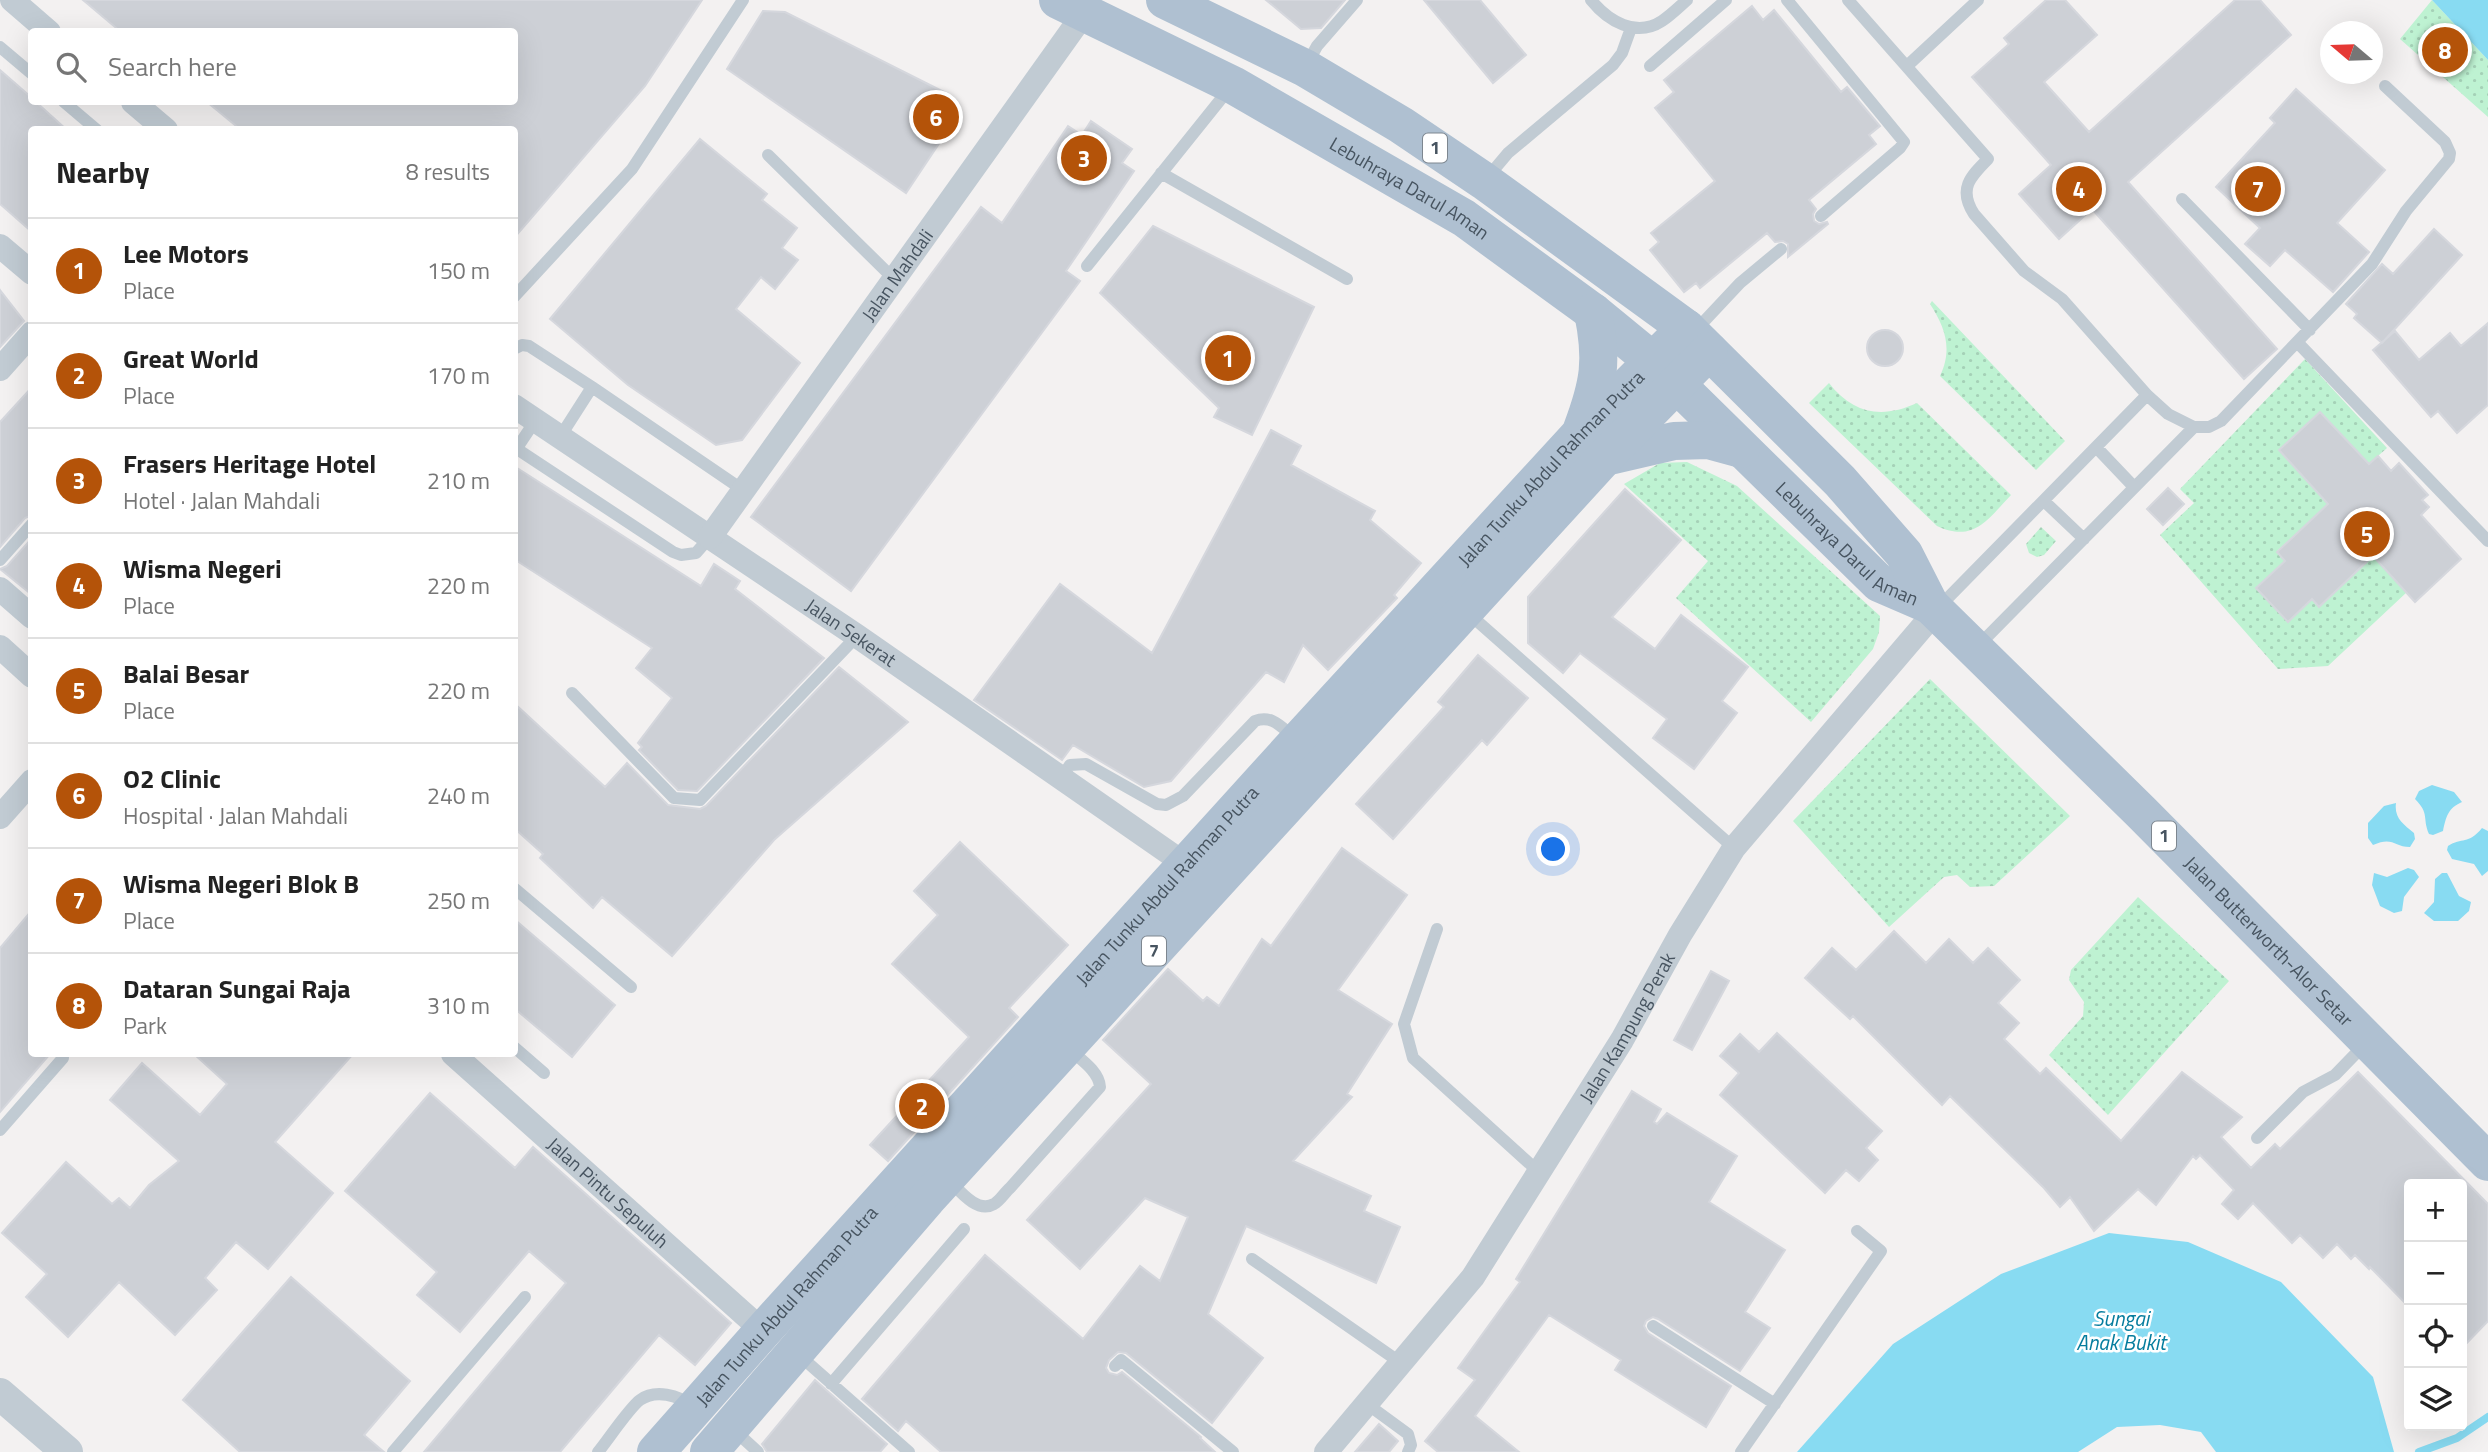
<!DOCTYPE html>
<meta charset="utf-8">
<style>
:root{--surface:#fff;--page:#f6f6f6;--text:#222;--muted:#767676;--line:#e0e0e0;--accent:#b45309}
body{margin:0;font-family:"Titillium Web",sans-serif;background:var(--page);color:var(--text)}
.controls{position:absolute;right:21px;bottom:21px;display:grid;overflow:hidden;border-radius:7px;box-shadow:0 7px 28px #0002}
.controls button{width:63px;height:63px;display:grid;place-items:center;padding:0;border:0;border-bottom:2px solid var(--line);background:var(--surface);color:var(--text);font:35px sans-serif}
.compass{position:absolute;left:2320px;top:21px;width:63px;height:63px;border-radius:50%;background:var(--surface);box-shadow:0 7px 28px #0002;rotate:289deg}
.you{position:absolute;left:1554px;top:850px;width:24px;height:24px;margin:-18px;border:5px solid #fff;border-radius:50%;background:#1a73e8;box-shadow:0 0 0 10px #1a73e833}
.badge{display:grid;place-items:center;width:46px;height:46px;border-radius:50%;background:var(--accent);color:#fff;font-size:23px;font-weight:700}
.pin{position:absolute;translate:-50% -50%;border:4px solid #fff;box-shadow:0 2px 7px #0006}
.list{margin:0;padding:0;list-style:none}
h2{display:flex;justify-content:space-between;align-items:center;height:91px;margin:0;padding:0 28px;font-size:30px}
h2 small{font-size:23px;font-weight:400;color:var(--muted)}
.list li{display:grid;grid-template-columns:46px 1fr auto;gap:21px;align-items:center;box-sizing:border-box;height:105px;padding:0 28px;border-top:2px solid var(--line)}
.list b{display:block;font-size:26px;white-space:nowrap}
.list p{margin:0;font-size:23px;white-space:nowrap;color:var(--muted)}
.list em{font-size:23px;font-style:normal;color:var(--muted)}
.icon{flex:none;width:38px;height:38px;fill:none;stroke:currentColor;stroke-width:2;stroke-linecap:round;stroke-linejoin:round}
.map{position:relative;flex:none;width:2488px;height:1452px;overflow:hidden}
.search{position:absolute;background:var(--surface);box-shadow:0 7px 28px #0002;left:28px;top:28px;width:490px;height:77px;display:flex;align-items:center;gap:18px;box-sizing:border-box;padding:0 24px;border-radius:7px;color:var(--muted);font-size:26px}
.panel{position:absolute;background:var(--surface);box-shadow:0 7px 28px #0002;left:28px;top:126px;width:490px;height:931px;border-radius:7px}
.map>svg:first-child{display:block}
.green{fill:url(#green-dots)}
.water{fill:#88dbf2}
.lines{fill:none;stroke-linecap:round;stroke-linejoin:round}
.stream{stroke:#88dbf2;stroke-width:8}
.building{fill:#cdd0d6;stroke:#d5d7dd;stroke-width:2}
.service{stroke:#c1cbd3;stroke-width:12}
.minor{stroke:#c1cbd3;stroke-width:24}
.tertiary{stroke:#c1cbd3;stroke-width:32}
.primary{stroke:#afc0d1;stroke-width:38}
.labels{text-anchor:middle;stroke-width:5;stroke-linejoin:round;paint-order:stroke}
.shield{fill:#fff;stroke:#7e8790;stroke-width:2}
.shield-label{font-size:18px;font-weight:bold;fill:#475460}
.street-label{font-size:19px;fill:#475460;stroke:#fff}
.water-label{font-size:21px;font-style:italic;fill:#067d9e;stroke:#fff}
</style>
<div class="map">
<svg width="2488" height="1452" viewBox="0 0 2488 1452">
<defs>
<pattern id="green-dots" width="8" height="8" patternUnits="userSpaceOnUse" patternTransform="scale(1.75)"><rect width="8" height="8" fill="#bef2d2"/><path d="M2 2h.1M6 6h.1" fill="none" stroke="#a5d1b7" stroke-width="1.8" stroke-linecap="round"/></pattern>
</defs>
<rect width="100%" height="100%" fill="#f3f1f1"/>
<!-- green -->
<path class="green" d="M2432,0L2488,60V117L2400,39Z
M1932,301L2065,441L2036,470L1940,376C1953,349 1945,327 1930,304Z
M2305,359L2387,448L2369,464L2320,412L2279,450L2328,504L2277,551L2285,561L2257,588L2288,621L2312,599L2319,606L2373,556L2407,592L2328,666L2278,669L2160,535L2194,503L2180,489Z
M1829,383C1853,414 1882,419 1917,403L2011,495C1987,520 1974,543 1937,526L1809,403Z
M1687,462L1737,486L1880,616L1879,632L1873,649L1811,722L1676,598L1708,561L1624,484L1660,463Z
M2041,527L2056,541L2044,555L2037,557L2029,553L2026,544Z
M1930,679L2070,816L1994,886L1970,887L1957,875L1944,877L1889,927L1793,821Z
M2138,897L2229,981L2108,1115L2049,1055L2083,1016L2084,1002L2069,980L2071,970Z"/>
<!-- water -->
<path class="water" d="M2432,0H2488V60Z
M2432,785L2454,792L2462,802C2448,808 2446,817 2443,831L2433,835L2429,834C2422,818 2430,814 2415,799L2419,791Z
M2396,803C2394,818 2403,824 2414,833L2415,839L2410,847C2394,847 2393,836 2373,845L2368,838V823L2384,806Z
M2482,828L2488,831V871L2482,876L2474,864L2452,859L2447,850L2448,846C2462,837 2468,845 2482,828Z
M2408,868L2414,870L2419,877L2404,897L2402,911L2394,913L2380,906L2372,885L2374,873L2387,877Z
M2442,873H2447L2459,896L2471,902L2469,911L2458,921H2434L2424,913L2434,902L2435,879Z
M2109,1233L2188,1242L2281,1282L2373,1377L2394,1452H2216L2201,1432L2160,1425L2117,1427L2078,1452H1797L1893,1344L2001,1274Z"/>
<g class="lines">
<!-- stream -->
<path class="stream" d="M2419,1452L2457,1438L2488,1417"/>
</g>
<!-- building -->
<path class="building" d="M83,0H702L645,86L514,238V130H241L207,102H514V32H121Z
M1266,0H1345L1321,28L1301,29Z
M1424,0H1480L1526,55L1493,83Z
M2046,0H2065L2097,35L2044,82L2089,132L2235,0H2260L2291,35L2128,182L2277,349L2244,379L2092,209L2059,239L2019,194L2051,165L1972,77L2009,44L2004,38Z
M1752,6L1763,20L1774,10L1841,92L1847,87L1880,126L1869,135L1876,144L1809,200L1816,209L1813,214L1814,221L1819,224L1827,222L1828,224L1788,257V244L1783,241L1775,242L1767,233L1700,288L1696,283L1684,292L1650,250L1659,242L1651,233L1715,181L1655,108L1674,92L1664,80Z
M763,11L785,12L948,94L956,118L906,193L727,69Z
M0,70L32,98V102H36L67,130H32V232L0,204Z
M2296,89L2385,170L2337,223L2369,252L2333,292L2285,250L2270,266L2245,244L2260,228L2216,187L2275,123L2270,118Z
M1091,121L1132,149L1122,163L1134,171L1066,271L1080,281L851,591L751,517L981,207L1002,223L1068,126L1082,135Z
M700,139L767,194L762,200L797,228L782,248L798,260L775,289L761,277L736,309L800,363L742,440L716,445L628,385L550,319Z
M1153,226L1314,307L1252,435L1214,417L1219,408L1100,293Z
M2434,229L2462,255L2382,343L2354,318L2357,314L2346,304L2382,264L2393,274Z
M0,290L24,321L0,347Z
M2488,323V405L2457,433L2438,411L2431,417L2373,350L2395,331L2419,360L2450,333L2461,346Z
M1867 348a18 18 0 1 1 36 0a18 18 0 1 1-36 0Z
M32,387V515L25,518L0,547V422Z
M2320,412L2369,464L2378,456L2391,471L2399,463L2428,495L2422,500L2429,507L2421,515L2461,559L2415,602L2373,556L2319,607L2312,599L2288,622L2256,588L2285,561L2277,552L2328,504L2279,450Z
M1271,430L1301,446L1291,465L1375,511L1370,520L1421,563L1394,595L1397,598L1328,670L1303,645L1284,682L1266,672L1171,781L1144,787L1073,745L1062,760L974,700L1060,584L1152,653Z
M514,466L701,586L714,564L740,581L735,589L824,658L697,791L678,790L639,750L642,747L638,743L672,698L636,668L652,648L514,559Z
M2168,488L2184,504L2163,525L2147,509Z
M1625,489L1681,540L1612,617L1655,649L1681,615L1748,667L1722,701L1737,713L1694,769L1653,738L1667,719L1580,653L1563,673L1528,643V597Z
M32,538V595L0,569L7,566Z
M1478,655L1528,698L1487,745L1482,740L1393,839L1356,804L1444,707L1438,702Z
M839,667L908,722L774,840L672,956L602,897L593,908L540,858L543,854L514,828V703L605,787L627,763L668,805L700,809L706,806Z
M960,842L1068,945L1009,1008L1018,1017L888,1161L870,1145L969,1037L892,964L938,915L914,891Z
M1342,848L1407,895L1338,990L1392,1024L1347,1094L1352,1097L1293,1161L1371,1196L1364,1211L1400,1227L1376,1283L1246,1226L1208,1314L1263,1358L1212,1423L1126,1353L1118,1352L1109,1360L1106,1368L1109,1373L1117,1375L1122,1372L1201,1437L1200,1438L1215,1452H941L906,1421L898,1431L862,1399L985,1255L1083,1339L1140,1266L1160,1281L1188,1217L1145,1198L1080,1269L1027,1220L1151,1084L1103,1040L1168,969L1203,1001L1207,997L1219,1006L1262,939L1271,946Z
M32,910V1054H50L0,1112V948Z
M514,919L615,1005L572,1057L514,1008Z
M1894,931L1926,963L1949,939L1973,963L1988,948L2020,980L1998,1003L2019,1023L2004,1039L2040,1074L2046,1068L2121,1141L2182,1072L2242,1117L2221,1137L2251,1168L2275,1144L2280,1149L2358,1072L2488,1204V1321L2462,1348V1184H2409V1307L2370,1267L2369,1269L2355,1255L2351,1259L2337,1244L2323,1258L2300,1235L2292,1243L2253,1203L2238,1219L2222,1204L2234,1190L2200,1155L2196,1159L2193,1156L2156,1205L2138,1189L2094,1231L2070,1197L2060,1207L2044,1188L1950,1096L1942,1105L1853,1016L1850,1019L1805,978L1832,948L1856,970Z
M1711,971L1729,981L1692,1050L1674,1040Z
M1777,1033L1882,1131L1866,1148L1878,1160L1859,1181L1846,1170L1825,1193L1720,1095L1739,1073L1720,1056L1740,1034L1759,1052Z
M194,1054H353L275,1142L333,1193L268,1269L236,1242L205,1278L217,1290L175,1335L119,1282L68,1337L26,1297L47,1274L2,1233L66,1162L112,1204L119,1198L130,1208L149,1185L179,1161L110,1100L142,1063L200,1115L227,1084Z
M1632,1091L1661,1109L1654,1122L1657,1124L1667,1113L1737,1156L1709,1202L1785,1250L1745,1312L1770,1328L1740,1371L1658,1319L1653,1317L1646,1321L1644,1326L1648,1333L1731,1386L1706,1427L1615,1370L1621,1360L1549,1315L1475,1416L1519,1452H1438L1425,1441L1475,1380L1458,1368L1520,1282L1516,1279Z
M430,1093L515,1168L533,1147L731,1323L695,1365L659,1335L560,1452H424L566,1283L529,1251L460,1332L417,1295L437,1272L345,1191Z
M291,1277L410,1381L364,1435L384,1452H240L183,1400Z
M815,1380L887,1444L880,1452H767L762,1444Z
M1379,1424L1398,1441L1389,1452H1355Z"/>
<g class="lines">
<!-- service -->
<path class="service" d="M1591,0C1608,21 1636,38 1662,21C1671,15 1679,7 1687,0
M1787,0L1904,142L1900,148L1821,216
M1848,0L1988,159C1970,177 1958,189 1974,214L2024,271L2062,299L2147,395L2168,414L2194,427H2209L2221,421L2372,264L2406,211L2449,159L2450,153L2445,142L2385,86
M0,47L32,74
M1306,66L1317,46L1357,0
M1650,66L1726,0
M1907,66L1978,0
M64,102L97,130
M768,155L894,279
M1161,173L1347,279
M1487,178L1508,153L1613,65L1622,53L1631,28
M2182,199L2310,330
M1087,266L1229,89
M514,297L632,169L743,0
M1695,331L1740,283L1781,249
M2298,343L2488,541
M514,349L522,345L529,346L592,387
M560,437L592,387L743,490
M514,447L673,552L681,555L696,553L710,537
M2096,447L2134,487
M517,448L535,421
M2044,501L2084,539
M0,560L32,524
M1938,608L2147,395
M1468,613L1734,848
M1978,646L2194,427
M572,693L674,798L700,800L857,636
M1061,778L1070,765L1086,764L1157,804L1166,805L1183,796L1255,721C1272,714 1282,728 1295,738
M514,888L631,987
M1437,929L1404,1024L1413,1058L1540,1173
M514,1047L544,1073
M0,1130L63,1058
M2257,1138L2303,1092L2335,1075L2366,1043
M948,1179C959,1190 977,1214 994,1204C1000,1201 1005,1192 1010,1188L1100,1087C1099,1071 1080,1059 1069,1049
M1252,1259L1401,1363
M1653,1326L1775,1404
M799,1355L909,1452
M1115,1366L1121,1360L1233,1452
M831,1384L964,1229
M1367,1404L1408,1434L1411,1445L1408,1452
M734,1430L758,1452
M393,1452L525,1297
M598,1452C608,1440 629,1408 640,1400C655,1389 679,1395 691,1406
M1741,1452L1881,1251L1857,1231"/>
<!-- minor -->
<g class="minor">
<path d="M12,0L49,32"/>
<path d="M133,102L166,130"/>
<path d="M0,246L32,273"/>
<path d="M0,369L32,333"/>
<path id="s1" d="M514,406L857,636L1185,864"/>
<path id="s2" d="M710,537L1085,12"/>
<path d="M0,589L32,617"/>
<path d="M0,647L32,676"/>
<path d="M0,817L32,781"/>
<path id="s3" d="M453,1054L763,1331"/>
<path id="s4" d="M1326,1452L1473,1277L1622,1040L1680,935L1734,848L1936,611"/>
</g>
<!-- tertiary -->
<path class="tertiary" d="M0,1394L67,1452"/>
<!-- primary -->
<g class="primary">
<path id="s5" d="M1058,0L1233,85L1464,218L1593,312L1654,362L1879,583L1930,605"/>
<path id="s6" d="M1165,0L1305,68L1401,125L1484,181L1686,328L1840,481L1904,554L1930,605L2141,812L2488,1162"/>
<path d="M1582,429C1599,384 1603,360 1593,312"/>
<path d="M1605,457L1674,441L1708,440L1741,449"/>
<path id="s7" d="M656,1452L763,1331L1298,741L1580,434L1686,328"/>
<path d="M709,1452L927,1199L1605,457L1709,351"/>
</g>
</g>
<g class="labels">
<!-- shield labels -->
<g class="shield">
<rect x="1423" y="133.5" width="24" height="29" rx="5"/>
<rect x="2152" y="821.5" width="24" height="29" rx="5"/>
<rect x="1142" y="936.5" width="24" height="29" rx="5"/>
</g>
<g class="shield-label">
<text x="1435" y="154">1</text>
<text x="2164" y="842">1</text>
<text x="1154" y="957">7</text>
</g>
<!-- street labels -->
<g class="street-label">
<text dy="7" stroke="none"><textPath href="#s5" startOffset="399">Lebuhraya Darul Aman</textPath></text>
<text dy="7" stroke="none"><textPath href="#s2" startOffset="322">Jalan Mahdali</textPath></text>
<text dy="7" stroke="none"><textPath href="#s7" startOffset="1330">Jalan Tunku Abdul Rahman Putra</textPath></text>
<text dy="7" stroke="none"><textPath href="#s5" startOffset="966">Lebuhraya Darul Aman</textPath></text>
<text dy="7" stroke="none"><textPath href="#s1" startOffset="406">Jalan Sekerat</textPath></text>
<text dy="7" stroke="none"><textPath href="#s7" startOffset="763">Jalan Tunku Abdul Rahman Putra</textPath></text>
<text dy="7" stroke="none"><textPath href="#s6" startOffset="1466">Jalan Butterworth-Alor Setar</textPath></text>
<text dy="7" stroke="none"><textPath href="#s4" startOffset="522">Jalan Kampung Perak</textPath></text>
<text dy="7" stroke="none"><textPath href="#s3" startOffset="208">Jalan Pintu Sepuluh</textPath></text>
<text dy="7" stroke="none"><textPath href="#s7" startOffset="196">Jalan Tunku Abdul Rahman Putra</textPath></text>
</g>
<!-- water labels -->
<g class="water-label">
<text x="2121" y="1326">Sungai<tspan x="2121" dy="24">Anak Bukit</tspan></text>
</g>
</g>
</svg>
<div class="controls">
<button>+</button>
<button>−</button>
<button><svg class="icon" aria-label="locate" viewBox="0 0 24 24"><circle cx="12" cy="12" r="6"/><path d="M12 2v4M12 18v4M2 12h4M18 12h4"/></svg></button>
<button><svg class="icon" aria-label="layers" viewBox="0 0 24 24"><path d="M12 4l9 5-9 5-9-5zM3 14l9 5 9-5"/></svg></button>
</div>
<svg class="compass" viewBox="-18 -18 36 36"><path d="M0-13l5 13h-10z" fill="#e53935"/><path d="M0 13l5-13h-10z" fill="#767676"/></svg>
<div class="you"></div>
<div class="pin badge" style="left:1228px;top:358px">1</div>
<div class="pin badge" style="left:922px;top:1106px">2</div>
<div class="pin badge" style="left:1084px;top:158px">3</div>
<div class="pin badge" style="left:2079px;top:189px">4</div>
<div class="pin badge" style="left:2367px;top:534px">5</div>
<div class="pin badge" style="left:936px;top:117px">6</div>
<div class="pin badge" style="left:2258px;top:189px">7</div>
<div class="pin badge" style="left:2445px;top:50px">8</div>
<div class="search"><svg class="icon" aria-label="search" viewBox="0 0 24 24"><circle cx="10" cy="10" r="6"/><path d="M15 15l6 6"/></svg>Search here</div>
<section class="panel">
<h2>Nearby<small>8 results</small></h2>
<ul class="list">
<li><span class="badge">1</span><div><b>Lee Motors</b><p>Place</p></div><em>150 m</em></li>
<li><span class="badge">2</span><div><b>Great World</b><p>Place</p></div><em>170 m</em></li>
<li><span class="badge">3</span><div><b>Frasers Heritage Hotel</b><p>Hotel · Jalan Mahdali</p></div><em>210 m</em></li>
<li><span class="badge">4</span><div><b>Wisma Negeri</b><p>Place</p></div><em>220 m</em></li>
<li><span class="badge">5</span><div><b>Balai Besar</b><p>Place</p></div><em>220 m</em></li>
<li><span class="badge">6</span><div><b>O2 Clinic</b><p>Hospital · Jalan Mahdali</p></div><em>240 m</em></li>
<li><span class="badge">7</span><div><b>Wisma Negeri Blok B</b><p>Place</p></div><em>250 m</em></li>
<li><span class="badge">8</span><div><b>Dataran Sungai Raja</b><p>Park</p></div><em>310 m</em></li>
</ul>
</section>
</div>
